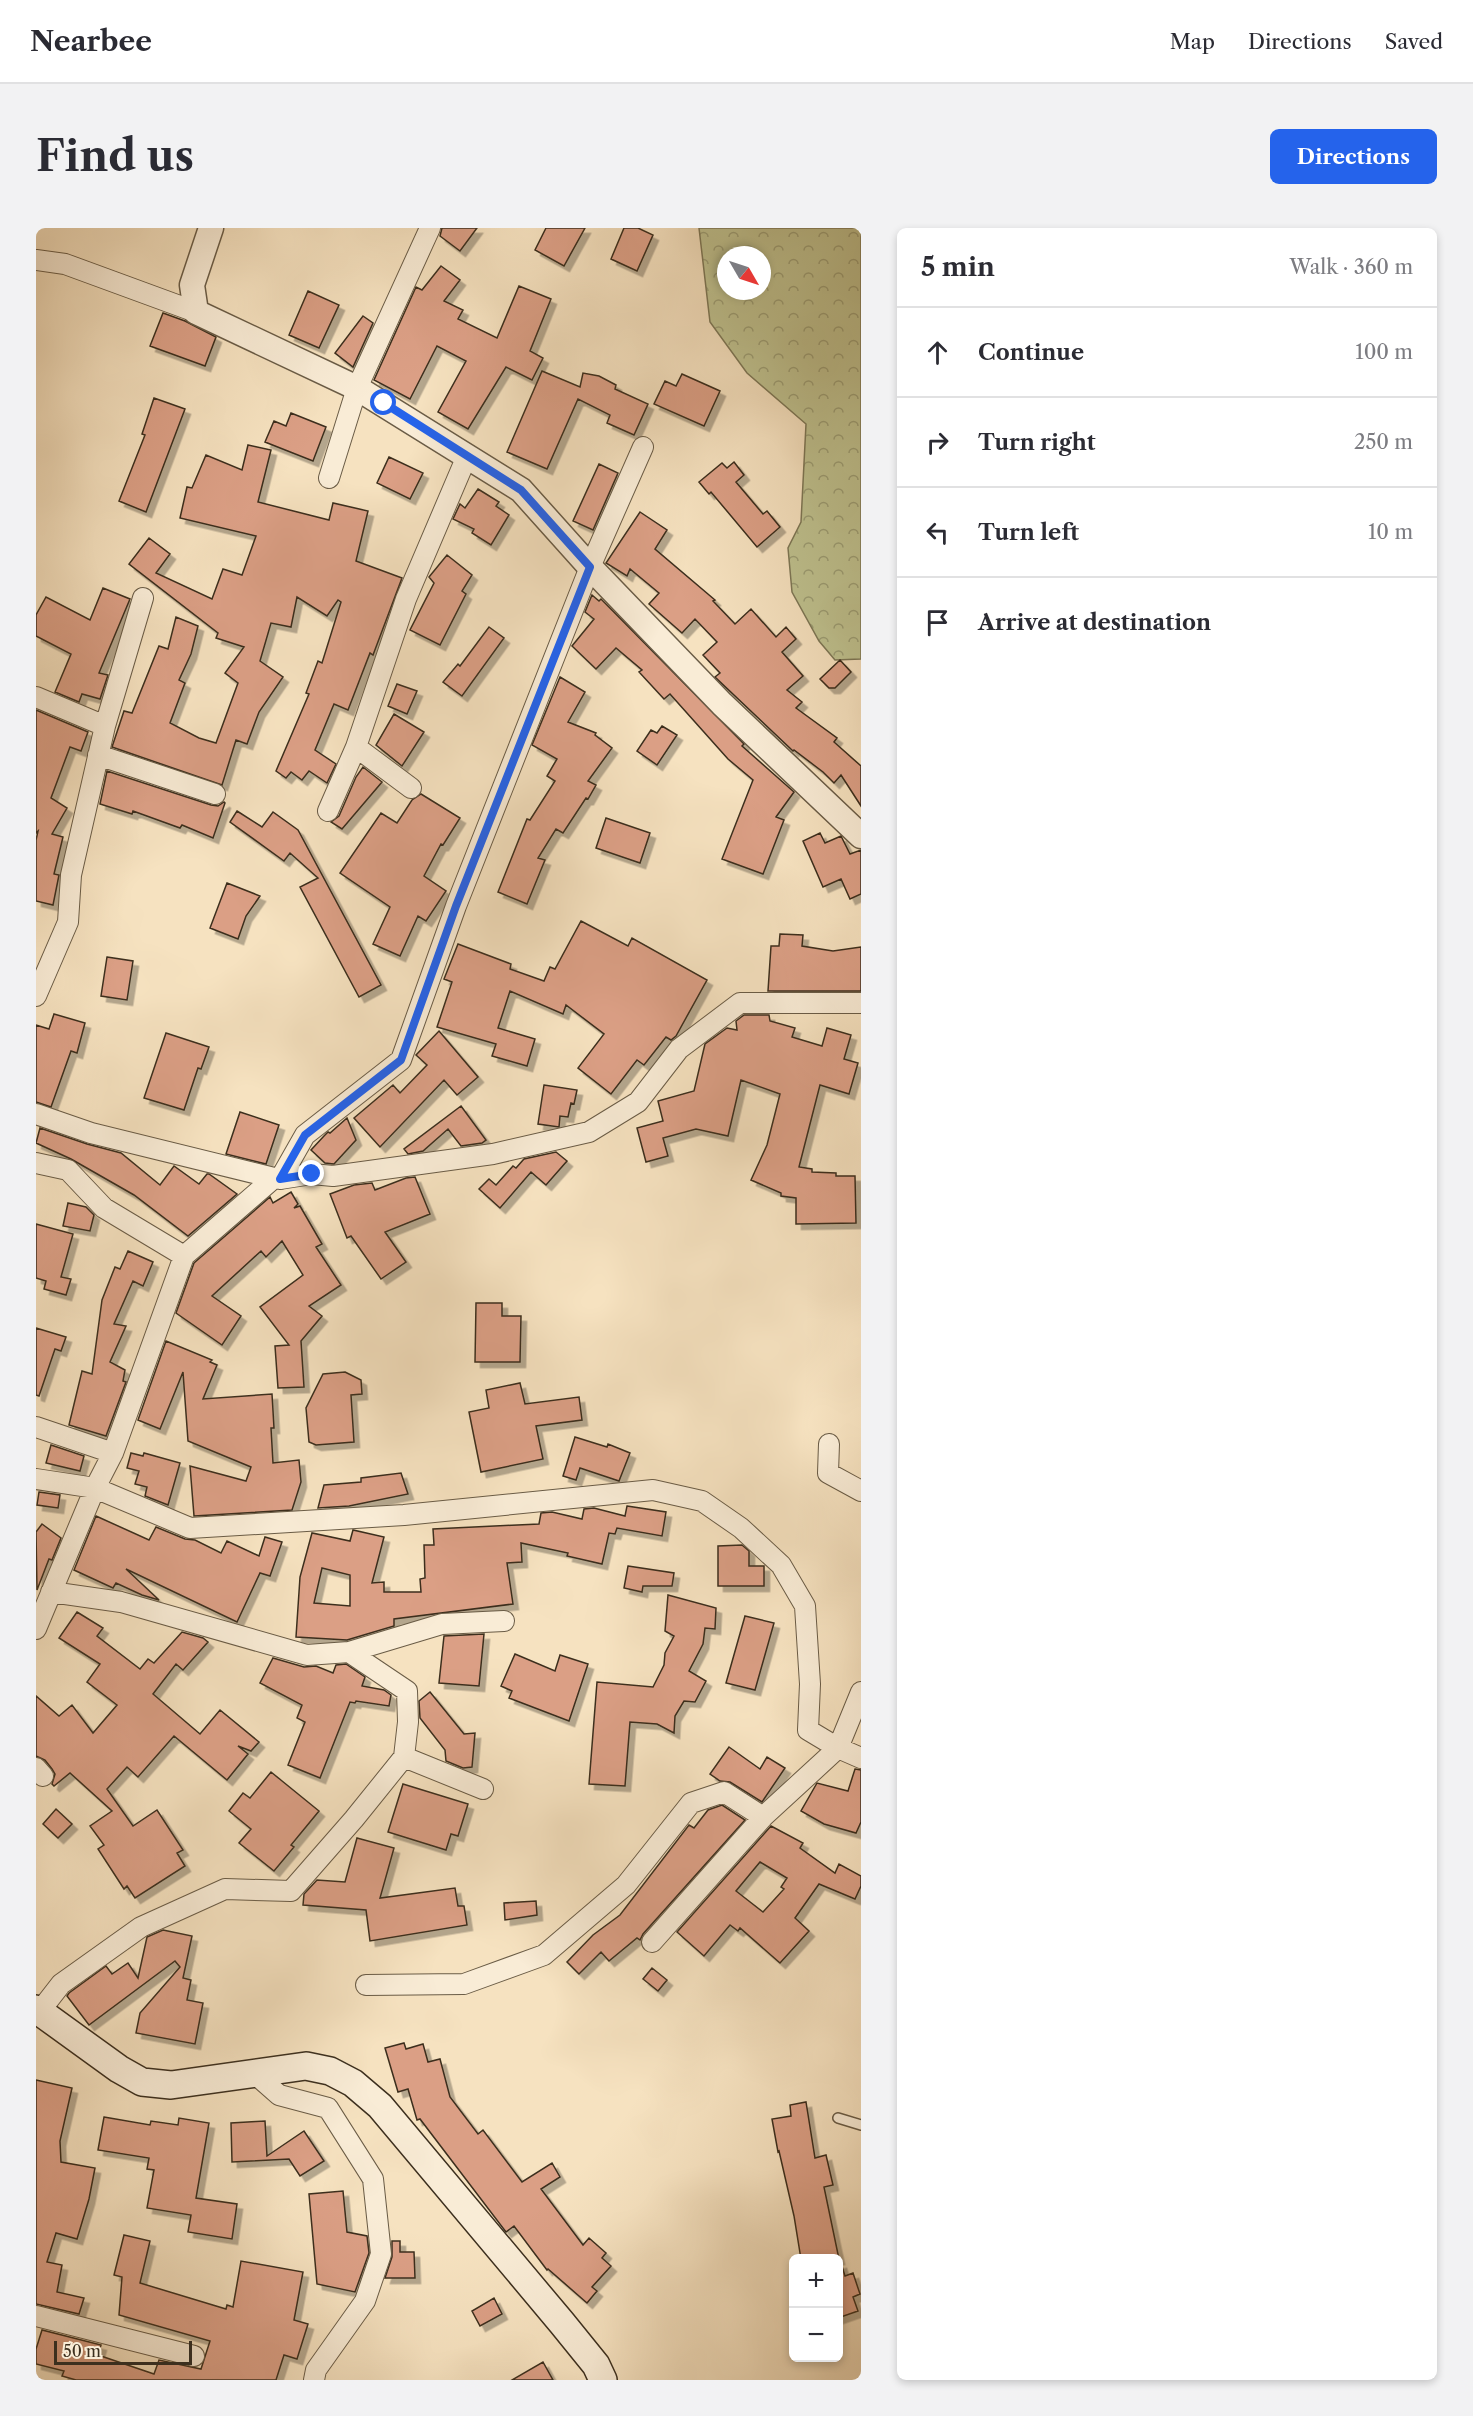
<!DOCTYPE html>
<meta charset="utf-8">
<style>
:root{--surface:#fff;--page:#f2f2f3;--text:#2b2b33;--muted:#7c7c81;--line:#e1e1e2;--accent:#2563eb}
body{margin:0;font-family:"Libre Caslon Text",serif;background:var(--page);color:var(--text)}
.controls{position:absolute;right:18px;bottom:18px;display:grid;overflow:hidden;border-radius:9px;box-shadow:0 3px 9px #0003}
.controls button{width:54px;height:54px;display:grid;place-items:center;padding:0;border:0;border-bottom:2px solid var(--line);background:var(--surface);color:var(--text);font:30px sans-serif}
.compass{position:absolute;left:681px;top:18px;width:54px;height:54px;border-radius:50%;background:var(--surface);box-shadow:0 3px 9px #0003;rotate:129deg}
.scale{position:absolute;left:18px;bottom:15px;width:138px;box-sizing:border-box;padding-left:6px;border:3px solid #3c2f1e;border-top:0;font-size:16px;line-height:21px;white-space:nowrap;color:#3c2f1e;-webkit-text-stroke:4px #f9ecd6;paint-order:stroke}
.stop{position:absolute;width:18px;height:18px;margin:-14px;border:4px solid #2563eb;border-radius:50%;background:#fff}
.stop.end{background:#2563eb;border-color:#fff;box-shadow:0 2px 6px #0008}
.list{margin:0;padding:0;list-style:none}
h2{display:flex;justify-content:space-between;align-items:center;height:78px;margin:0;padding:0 24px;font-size:26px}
h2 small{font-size:20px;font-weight:400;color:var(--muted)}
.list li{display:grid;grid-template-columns:39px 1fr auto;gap:18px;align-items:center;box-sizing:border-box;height:90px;padding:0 24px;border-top:2px solid var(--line)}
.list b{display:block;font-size:22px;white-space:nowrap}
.list em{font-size:20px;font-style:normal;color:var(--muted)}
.icon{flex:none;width:33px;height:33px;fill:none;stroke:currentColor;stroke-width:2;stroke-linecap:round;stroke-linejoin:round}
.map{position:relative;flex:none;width:825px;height:2152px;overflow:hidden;border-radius:9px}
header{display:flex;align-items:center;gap:36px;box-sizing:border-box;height:84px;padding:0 30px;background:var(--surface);border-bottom:2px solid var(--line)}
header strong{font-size:28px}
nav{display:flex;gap:33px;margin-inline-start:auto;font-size:21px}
.intro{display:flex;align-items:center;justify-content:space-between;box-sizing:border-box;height:144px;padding:0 36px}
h1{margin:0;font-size:42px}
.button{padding:15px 27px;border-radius:9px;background:var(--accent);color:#fff;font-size:21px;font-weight:700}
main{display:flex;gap:36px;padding:0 36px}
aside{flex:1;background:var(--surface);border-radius:9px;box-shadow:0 3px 9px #0003}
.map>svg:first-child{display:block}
.forest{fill:url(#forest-crowns);stroke:#7e7857;stroke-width:1.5;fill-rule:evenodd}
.building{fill:#db9f85;stroke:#3c2f1e;stroke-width:1.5;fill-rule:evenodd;filter:url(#shadow)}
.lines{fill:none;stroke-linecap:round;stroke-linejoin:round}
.service-casing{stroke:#6a5c46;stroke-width:12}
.minor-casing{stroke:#6a5c46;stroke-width:22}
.tertiary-casing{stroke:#6a5c46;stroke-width:27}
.secondary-casing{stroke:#3c2f1e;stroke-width:30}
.service{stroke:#f9ecd6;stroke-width:9}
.minor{stroke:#f9ecd6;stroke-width:20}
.tertiary{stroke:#f9ecd6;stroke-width:24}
.secondary{stroke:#f9ecd6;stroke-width:27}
.route{stroke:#2563eb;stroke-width:8}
</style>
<header>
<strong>Nearbee</strong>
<nav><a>Map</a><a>Directions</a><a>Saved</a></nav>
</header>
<div class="intro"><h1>Find us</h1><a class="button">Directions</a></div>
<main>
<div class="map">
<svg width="825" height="2152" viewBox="0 0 825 2152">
<defs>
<pattern id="forest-crowns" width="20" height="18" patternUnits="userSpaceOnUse" patternTransform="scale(1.5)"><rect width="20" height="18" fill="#bfc290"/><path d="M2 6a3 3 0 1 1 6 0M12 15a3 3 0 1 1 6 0" fill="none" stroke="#9c9e75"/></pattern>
<filter id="shadow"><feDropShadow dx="5.5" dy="5.5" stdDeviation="0" flood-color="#0004"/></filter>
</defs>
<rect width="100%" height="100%" fill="#f6e2c0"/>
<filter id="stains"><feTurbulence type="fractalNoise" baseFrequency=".00333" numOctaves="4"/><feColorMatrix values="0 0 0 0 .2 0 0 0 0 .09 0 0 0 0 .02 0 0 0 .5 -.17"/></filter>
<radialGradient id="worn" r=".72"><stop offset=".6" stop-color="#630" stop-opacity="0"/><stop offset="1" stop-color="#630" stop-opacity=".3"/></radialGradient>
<!-- forest -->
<path class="forest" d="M663,0H825V431L799,432L783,413L756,364L752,320L765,294L770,196L711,145L674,94ZM690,27H726V63H690Z"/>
<!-- building -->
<path class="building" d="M406,0H441L424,23L404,8Z
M510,0H549L528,38L499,22Z
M588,0H602L617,7L601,43L575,31Z
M405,38L424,52L408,73L427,82L422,91L461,110L483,58L515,71L494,123L507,130L496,152L470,139L432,201L402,184L430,133L401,118L374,171L338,152L380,59L386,62Z
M272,63L303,77L283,120L253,107Z
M127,85L149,93L180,109L169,138L114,118Z
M327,88L337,95L317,139L299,125Z
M506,143L544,159L547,145L563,148L580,157L579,161L612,176L598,207L571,195L574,187L542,171L511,241L471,224Z
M646,146L684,163L668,198L618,176L629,153L640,158Z
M118,170L149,181L110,284L83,273L109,207L106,206Z
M255,185L290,199L277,233L229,214L238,193L250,198Z
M212,217L235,222L222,274L293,292L297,275L332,283L320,333L366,350L337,427L334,425L312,482L298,476L279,522L300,536L291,555L273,543L266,552L255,544L250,550L240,543L273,466L270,465L282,433L286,435L305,374L302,372L291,388L261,369L255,399L235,395L224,433L247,449L223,484L211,516L200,512L186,557L76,519L88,483L96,485L123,418L132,421L140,389L162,398L155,426L143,452L149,455L134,495L163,510L180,515L202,455L189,445L208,419L180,410L182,405L93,336L113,310L134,326L120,345L176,371L187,341L206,347L220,308L144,290L151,259L156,260L170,227L206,242Z
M353,229L387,245L374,271L341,255Z
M698,234L708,247L700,254L727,286L731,283L744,299L721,319L675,264L673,266L663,254L686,235L691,240Z
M563,236L582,245L557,302L537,293Z
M442,261L463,274L460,278L473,287L455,317L436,305L438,301L417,291L424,276L429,280Z
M604,284L631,302L619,321L679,372L677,373L699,396L715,381L740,409L750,399L760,411L746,424L767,448L751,462L766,474L760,480L801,510L798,514L825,538V578L805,547L798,555L787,544L758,522L757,523L679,449L684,445L667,427L681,414L659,391L646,405L613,376L623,365L594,341L591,348L570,335Z
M411,327L436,347L426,363L430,366L404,417L374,402L398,355L393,349Z
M67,360L94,371L63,445L72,447L64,471L46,466L43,474L19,464L35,426L0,408V387L10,369L54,392Z
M556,367L563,373L565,371L708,516L706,518L758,564L740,589L748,592L727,646L686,631L717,552L692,531L634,466L628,471L603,444L606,442L580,420L560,441L536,418L558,391L549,384Z
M453,399L468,410L426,468L407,454L422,436L424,438Z
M804,432L815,444L799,460H793L784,451Z
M524,449L549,464L532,494L560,505L559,507L576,520L552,553L560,557L552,571L550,570L527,605L520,601L502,630L509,632L491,676L462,664L491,591L494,592L519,553L511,548L521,531L496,517Z
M361,456L381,463L371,486L352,478Z
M0,482L52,504L45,523L34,519L15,570L31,580L16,606L27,609L18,646L23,647L17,677L0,673V612L2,603L0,605Z
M358,486L388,504L366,538L340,517Z
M626,498L641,507L621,537L601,523L615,502L621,505Z
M327,539L346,554L306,601L295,594L303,588L320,549Z
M71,543L175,577L182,578L188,574L189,575L177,610L146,597L144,600L97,583L96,586L64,576Z
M385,566L424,590L407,617L405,616L388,648L410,663L390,693L382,688L364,728L337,716L354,679L304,645L345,585L361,595L376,572Z
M201,583L226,599L237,584L262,602L345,757L323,769L264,659L282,650L254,625L248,633L194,594Z
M570,590L614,605L604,635L560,620Z
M784,605L789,615L805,608L814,626L825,622V666L814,671L805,651L787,659L767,613Z
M191,655L224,668L210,688L202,711L174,700Z
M545,693L592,718L596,710L671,752L640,808L635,812L630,809L608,837L601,832L575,866L542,840L568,806L530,777L527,786L474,763L462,800L499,811L491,838L456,828L460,816L401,799L416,754L408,751L422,716L475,736L474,741L508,753L514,739L519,741Z
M744,706L767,707L766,718L797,723L825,719V763H732L735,718H743Z
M71,729L97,733L91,772L65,768Z
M18,786L49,795L41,825L35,823L15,879L0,874V797L13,801Z
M708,787H733L734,793L759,800L756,809L786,818L791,800L815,807L808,831L822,835L813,866L784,857L763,939L776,941V944L800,945V948H819L820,995L760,996V970L745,968V965L715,952L731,917L744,866L705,852L692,908L660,901L627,910L632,928L610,934L601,900L627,893L622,873L658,863L669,816L691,800L701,802L700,793Z
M403,803L442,849L421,867L408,852L344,919L318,890L357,857L364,865L391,837L380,827Z
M130,805L173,819L165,841L162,840L148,882L108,870Z
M508,857L541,862L538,876L535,875L532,889L524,888L523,899L502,896Z
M425,878L450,912L446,915L425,918L412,901L387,923L372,926L368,921Z
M204,884L243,897L230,936L190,926Z
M311,890L320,912L298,936L289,935L275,922L288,908L292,904L294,905Z
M4,900L51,916L85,925L124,957L138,938L163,956L171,946H173L201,966L152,1008L98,967L35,931L0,915Z
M520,924L531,933L510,957L495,944L464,980L443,961L453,951L460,957L477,938L480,940L488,931Z
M379,949L394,986L349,1004L370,1034L345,1051L315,1008L311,1010L294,966L318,957L336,955L339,962L370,950Z
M255,964L262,976L258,980L264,978L286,1016L280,1019L305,1057L273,1078L286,1088L265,1113L268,1159L242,1160L239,1118L253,1117L224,1079L267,1047L246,1013L230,1029L225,1023L176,1068L205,1088L186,1117L140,1085L158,1035L234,969L237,975Z
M32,975L50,979L58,987L54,1003L27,998Z
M0,996L37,1006L25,1049L35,1051L30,1067L8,1061L10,1053L0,1050Z
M92,1023L117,1034L107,1058L97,1053L78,1096L90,1098L74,1134L89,1142L87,1153L90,1154L70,1208L33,1197L46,1143L56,1146L66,1072L79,1039L84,1041Z
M440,1075H466V1088H485L484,1134H439Z
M0,1100L30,1109L25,1123L19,1121L3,1168L0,1167Z
M130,1113L176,1132L174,1134L181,1137L167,1171L236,1166L238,1200H235L237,1235L263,1232L265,1254L256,1282L158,1288L154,1238L210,1253L215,1239L152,1213L147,1144L124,1201L102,1192Z
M309,1144L325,1152L326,1166L315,1167L318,1214L280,1217L273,1214L270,1180L287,1146Z
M484,1155L489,1176L543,1169L546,1192L500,1198L507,1231L445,1244L433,1184L453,1180L450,1162Z
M539,1209L571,1219L572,1216L594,1225L583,1253L544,1240L540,1252L527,1248Z
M15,1217L48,1228L44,1243L10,1235Z
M95,1225L107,1228L108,1225L144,1235L132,1277L109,1268L111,1259L99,1256L103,1243L91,1240Z
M365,1245L372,1266L313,1278L282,1280L288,1257L325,1254V1250Z
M3,1264L24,1267L22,1280L1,1277Z
M591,1278L630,1284L626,1308L581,1300L579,1306L573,1305L566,1336L531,1328L532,1325L485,1315L486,1334L471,1335L477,1376L358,1391V1398L311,1412L260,1409L264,1349L276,1305L314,1313L317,1302L348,1309L336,1355L348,1354V1364H385L384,1351L389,1350L388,1317H398L397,1301L503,1296L505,1285L516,1284L546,1291L548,1281L558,1280L589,1288ZM286,1340L314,1347V1378L278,1375Z
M60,1288L113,1312L120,1299L149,1311L159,1312L185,1325L191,1313L223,1328L229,1309L246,1314L234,1348L224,1345L201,1394L90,1341L123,1372L106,1367L80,1355L77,1360L38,1342Z
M6,1296L25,1310L16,1332L13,1331L1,1362L0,1304Z
M706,1317L713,1323V1338H728V1358H682V1318Z
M592,1338L638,1345L636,1358H607L606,1364L588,1360Z
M632,1367L680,1380L679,1401L669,1400L667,1416L653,1443L670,1453L659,1474L648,1473L639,1488L638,1505L621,1496L594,1494L589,1558L553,1556L561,1454L617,1459L628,1437L629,1425L638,1408L629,1403Z
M41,1384L67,1400L61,1408L104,1441L112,1431L118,1435L146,1404L167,1410L172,1414L147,1442L140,1436L117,1466L164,1506L184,1482L223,1514L215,1523L202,1518L212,1526L191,1552L138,1508L102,1549L91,1539L71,1561L97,1598L121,1582L147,1622L141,1625L149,1638L99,1670L91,1658L88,1661L62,1621L68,1617L54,1598L76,1583L34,1545L18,1558L16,1556L19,1546L16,1541L9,1532L0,1528V1468L23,1488L36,1477L57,1505L81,1477L51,1454L64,1436L23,1410Z
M709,1388L738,1395L719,1462L690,1455Z
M448,1406L443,1458L403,1455L408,1408Z
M479,1426L519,1443L524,1427L552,1436L533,1493L473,1470L476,1463L465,1458Z
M237,1430L268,1439L280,1438L297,1445L300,1437L310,1436L329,1449L326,1458L348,1462L355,1467L353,1478L320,1473L319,1475L314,1474L284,1550L252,1537L269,1494L261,1490L266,1477L224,1455Z
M394,1464L428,1506L439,1505L436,1539L427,1540L410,1533L409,1522L384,1490L383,1473Z
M693,1519L724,1541L731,1529L749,1540L726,1574L694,1554L684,1553L674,1546Z
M819,1541L825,1542V1594L820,1605L788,1596L765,1583L781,1555L812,1563Z
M235,1544L283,1583L255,1617L258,1619L238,1643L203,1615L215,1601L193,1583L207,1565L214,1570Z
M367,1556L432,1576L422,1608L415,1606L410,1622L352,1604Z
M686,1577L709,1592L607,1706L604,1712L601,1710L573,1733L565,1724L543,1746L531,1734L557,1707L584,1687L653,1597L658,1600L672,1582Z
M20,1581L36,1596L22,1610L7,1596Z
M735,1598L767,1615L764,1620L799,1645L803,1636L825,1648V1658L819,1671L783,1656L759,1690L773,1703L744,1735L704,1700L702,1703L694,1697L668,1728L641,1704ZM724,1634L751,1650L745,1659L748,1661L727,1684L700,1663Z
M321,1610L358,1620L344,1670L419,1660L422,1678H428L431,1697L334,1713L330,1682L267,1677L268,1666L281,1652L309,1654Z
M500,1673L501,1687L469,1692L468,1675Z
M127,1702L156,1708L147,1750L155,1752L151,1772L167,1775L159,1816L100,1805L104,1785L144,1739L139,1733L53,1797L31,1768L33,1765L70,1738L76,1746L92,1735L102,1750L111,1709Z
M616,1740L631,1752L622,1763L607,1751Z
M368,1815L370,1821L387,1816L392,1834L404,1831L414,1869L442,1906L447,1902L486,1954L516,1935L524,1949L505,1961L547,2017L553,2010L570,2025L566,2030L575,2038L556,2059L561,2063L551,2075L512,2041L511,2042L478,1998L470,2004L384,1891L381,1892L372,1861L362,1864L349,1820Z
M0,1852L36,1860L24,1913L25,1934L59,1940L53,1971L41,2011L20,2005L11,2034L26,2037L21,2064L48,2070L43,2086L0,2076Z
M770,1874L779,1930L790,1927L797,1957L788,1959L803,2031H765L758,1988L743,1923L742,1924L736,1891L755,1888L754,1877Z
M68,1889L114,1897L115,1893L142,1897L143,1890L173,1895L160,1970L201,1976L196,2011L152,2004L155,1987L111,1980L118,1942L111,1941L113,1930L62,1922Z
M229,1893L231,1928L268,1903L288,1933L264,1948L253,1931L196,1934L195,1895Z
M307,1963L311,2004L331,2008L333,2025L319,2064L281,2056L273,1966Z
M88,2007L114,2013L104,2055L190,2081L191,2077L197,2079L205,2033L267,2044L258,2092L272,2096L261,2131L248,2127L240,2152H40L26,2148L28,2143L0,2136V2121L6,2102L65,2117L62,2127L118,2146L123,2132L165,2141L174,2113L83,2087L86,2049L78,2047Z
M356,2013H364V2024H378L379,2050H349L356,2029Z
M805,2035L809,2048L817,2045L824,2066L817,2069L822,2083L802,2090V2036Z
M458,2070L466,2086L444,2098L436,2083Z
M507,2134L517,2152H476Z"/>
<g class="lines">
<!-- service casing -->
<g class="service-casing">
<path id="service" d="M802,1890L825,1897"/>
</g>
<!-- minor casing -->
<g class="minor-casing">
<path id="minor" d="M0,32L29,36L160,84
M293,250L321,160L394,0
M0,469L69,498
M62,527L179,566
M375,560L320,519L370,371L431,228
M292,583L320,519
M0,768L32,694L35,647L69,498L107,370
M0,886L55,905L238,950
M0,935L32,942L68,980L148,1028
M244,951L276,946L297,948L457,926L553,904L602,874L643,821L704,775H825
M0,1199L77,1225
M793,1216L792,1245L825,1263
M0,1251L59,1260L154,1300L368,1287L617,1262L666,1273L705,1300L745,1337L769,1378L774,1456L772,1502L802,1520L825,1530
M15,1364L85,1374L271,1427L313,1424L406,1396L468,1393
M0,1401L59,1260L77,1225L148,1028L238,950L244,951L269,907L365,832L420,678L554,339L607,219
M313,1424L371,1463L372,1494L368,1529L447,1561
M0,1540L7,1548
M616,1714L727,1589L802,1520L825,1464
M330,1757L428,1756L508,1727L590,1657L655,1575L688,1564L727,1589
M4,1783L25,1756L105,1699L189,1661L255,1663L318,1591L368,1529
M218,1845L243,1867L292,1880L337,1951L345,2026L329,2073L280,2142L278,2152
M0,2088L158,2128"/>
</g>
<!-- tertiary casing -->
<g class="tertiary-casing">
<path id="tertiary" d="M175,0L156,57L160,84L321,160L485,262L554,339L686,476L825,608"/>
</g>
<!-- secondary casing -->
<g class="secondary-casing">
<path id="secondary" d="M0,1781L83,1841L106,1854L135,1857L270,1838L294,1843L317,1855L344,1878L526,2095L560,2137L567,2152"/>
</g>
<!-- service -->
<use href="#service" class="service"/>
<!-- minor -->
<use href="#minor" class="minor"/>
<!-- tertiary -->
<use href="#tertiary" class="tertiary"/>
<!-- secondary -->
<use href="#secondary" class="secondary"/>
</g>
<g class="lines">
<!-- route -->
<path class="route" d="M276,946L244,951L269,907L365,832L420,678L554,339L485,262L348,175"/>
</g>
<rect width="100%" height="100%" filter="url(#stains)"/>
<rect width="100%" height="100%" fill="url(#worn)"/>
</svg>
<div class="controls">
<button>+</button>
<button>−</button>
</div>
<svg class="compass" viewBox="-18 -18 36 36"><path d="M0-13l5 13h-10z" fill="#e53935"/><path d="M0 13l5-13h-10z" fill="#7c7c81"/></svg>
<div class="scale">50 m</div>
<div class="stop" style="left:348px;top:175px"></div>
<div class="stop end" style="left:276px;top:946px"></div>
</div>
<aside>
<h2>5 min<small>Walk · 360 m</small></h2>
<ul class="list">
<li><svg class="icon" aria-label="ahead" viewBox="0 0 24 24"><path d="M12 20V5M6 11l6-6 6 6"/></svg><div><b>Continue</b></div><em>100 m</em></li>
<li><svg class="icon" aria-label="right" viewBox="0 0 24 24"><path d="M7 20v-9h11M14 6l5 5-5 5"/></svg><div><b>Turn right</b></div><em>250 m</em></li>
<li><svg class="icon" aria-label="left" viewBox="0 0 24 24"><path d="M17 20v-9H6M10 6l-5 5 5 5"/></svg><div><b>Turn left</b></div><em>10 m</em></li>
<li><svg class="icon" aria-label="arrive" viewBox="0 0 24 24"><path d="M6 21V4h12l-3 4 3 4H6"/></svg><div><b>Arrive at destination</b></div></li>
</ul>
</aside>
</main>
